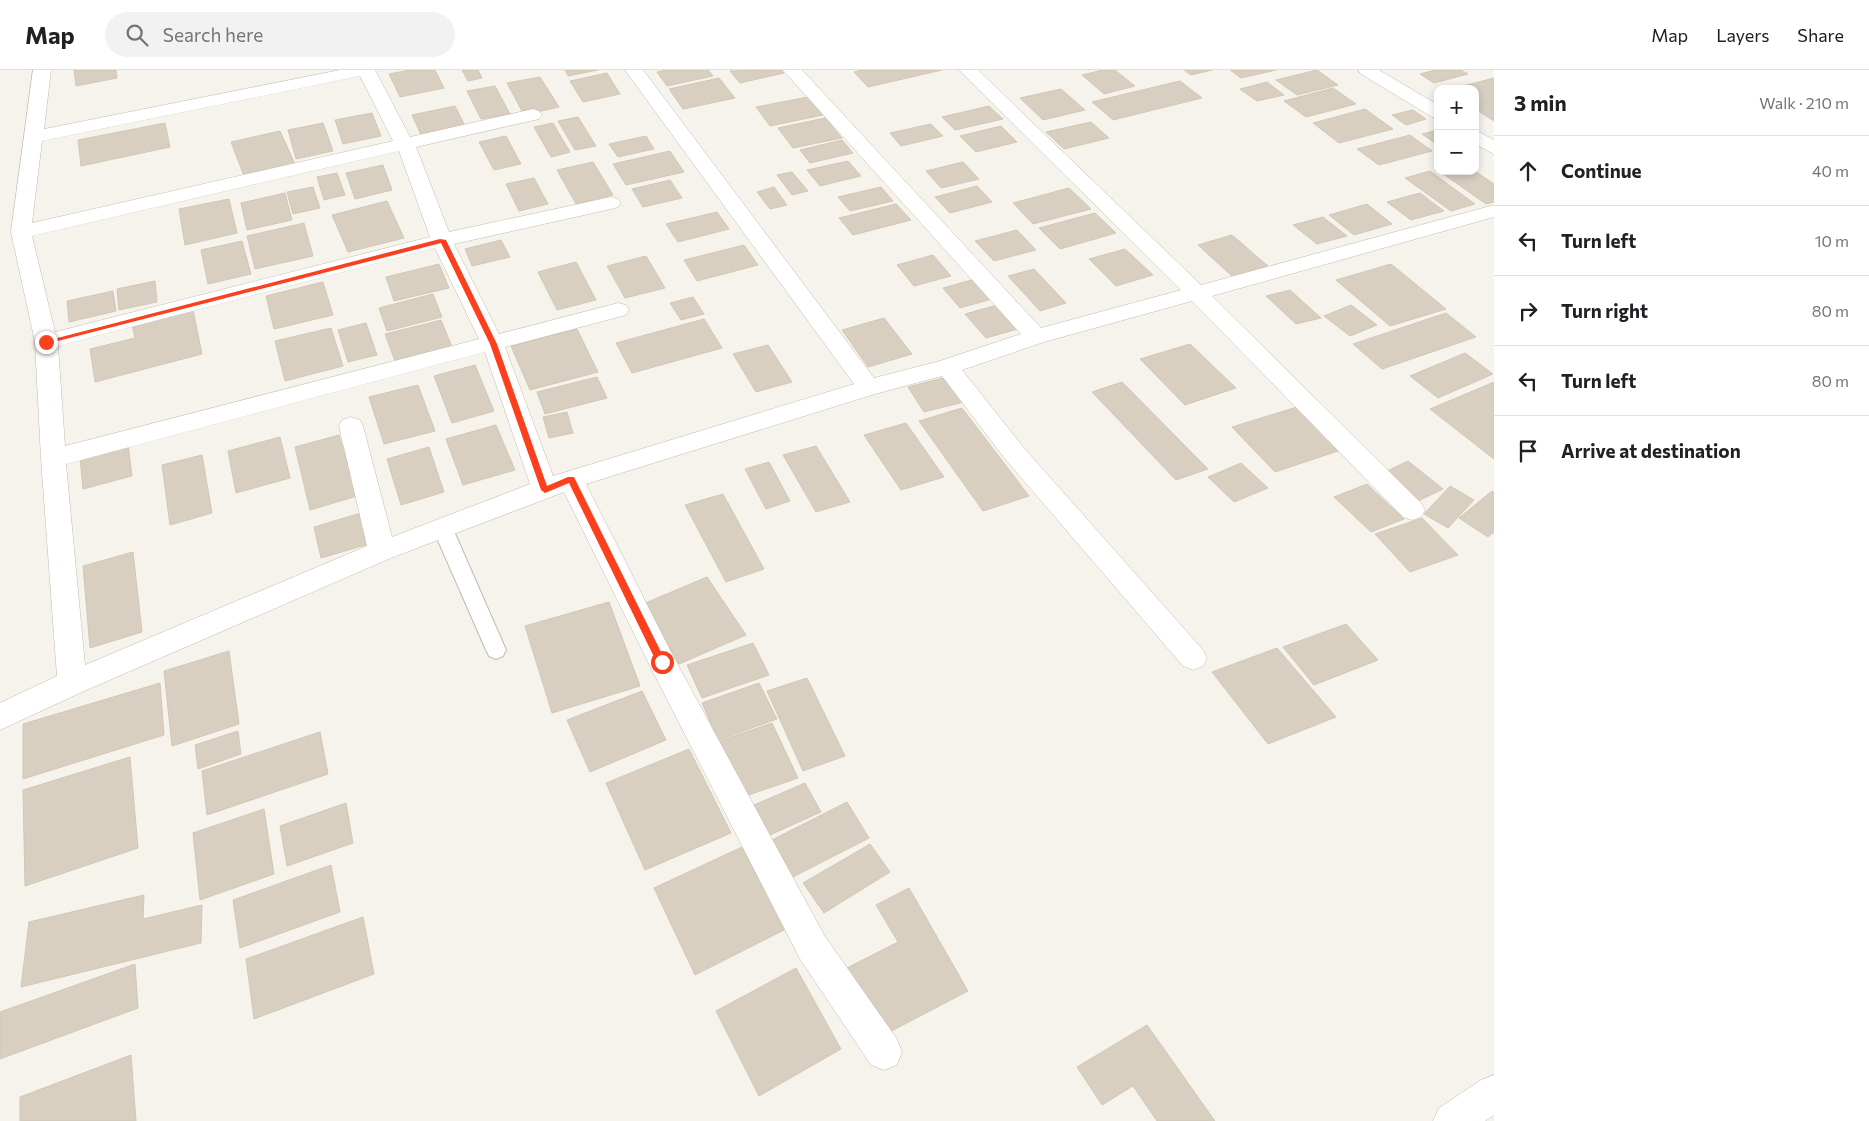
<!DOCTYPE html>
<meta charset="utf-8">
<style>
:root{--surface:#fff;--page:#f2f2f2;--text:#202124;--muted:#757577;--line:#e0e0e0}
body{margin:0;font-family:Commissioner,sans-serif;background:var(--page);color:var(--text)}
.controls{position:absolute;right:15px;top:15px;display:grid;overflow:hidden;border-radius:10px;box-shadow:0 2px 8px #0003}
.controls button{width:45px;height:45px;display:grid;place-items:center;padding:0;border:0;border-bottom:1px solid var(--line);background:var(--surface);color:var(--text);font:25px sans-serif}
.stop{position:absolute;width:15px;height:15px;margin:-11px;border:4px solid #fc3f1d;border-radius:50%;background:#fff}
.stop.end{background:#fc3f1d;border-color:#fff;box-shadow:0 1px 5px #0008}
.list{margin:0;padding:0;list-style:none}
h2{display:flex;justify-content:space-between;align-items:center;height:65px;margin:0;padding:0 20px;font-size:21px}
h2 small{font-size:16px;font-weight:400;color:var(--muted)}
.list li{display:grid;grid-template-columns:32px 1fr auto;gap:15px;align-items:center;box-sizing:border-box;height:70px;padding:0 20px;border-top:1px solid var(--line)}
.list b{display:block;font-size:19px;white-space:nowrap}
.list em{font-size:16px;font-style:normal;color:var(--muted)}
.icon{flex:none;width:28px;height:28px;fill:none;stroke:currentColor;stroke-width:2;stroke-linecap:round;stroke-linejoin:round}
.map{position:relative;flex:none;width:1494px;height:1051px;overflow:hidden}
header{display:flex;align-items:center;gap:30px;box-sizing:border-box;height:70px;padding:0 25px;background:var(--surface);border-bottom:1px solid var(--line)}
header strong{font-size:24px}
nav{display:flex;gap:28px;margin-inline-start:auto;font-size:18px}
.search{width:350px;height:45px;background:var(--page);display:flex;align-items:center;gap:12px;box-sizing:border-box;padding:0 18px;border-radius:28px;color:var(--muted);font-size:19px}
main{display:flex}
aside{flex:1;background:var(--surface)}
.map>svg:first-child{display:block}
.building{fill:#d8cfc1;stroke:#d3c7b4}
.lines{fill:none;stroke-linecap:round;stroke-linejoin:round}
.service-casing{stroke:#c2bbae;stroke-width:2}
.minor-casing{stroke:#c2bbae;stroke-width:1}
.tertiary-casing{stroke:#c2bbae;stroke-width:1}
.service{fill:#fff;fill-rule:evenodd}
.minor{fill:#fff;fill-rule:evenodd}
.tertiary{fill:#fff;fill-rule:evenodd}
.route{fill:#fc3f1d}
</style>
<header>
<strong>Map</strong>
<div class="search"><svg class="icon" aria-label="search" viewBox="0 0 24 24"><circle cx="10" cy="10" r="6"/><path d="M15 15l6 6"/></svg>Search here</div>
<nav><a>Map</a><a>Layers</a><a>Share</a></nav>
</header>
<main>
<div class="map">
<svg width="1494" height="1051" viewBox="0 0 1494 1051">
<rect width="100%" height="100%" fill="#f6f3ec"/>
<!-- building -->
<path class="building" d="M74,0H116L117,8L76,16Z
M410,0H435L444,18L400,27L389,4Z
M462,0H478L482,8L468,11Z
M565,0H598L568,6Z
M666,0H708L713,6L667,16L657,2Z
M781,0L784,3L740,13L730,1Z
M862,0H942L868,17L854,2Z
M1103,0H1115L1135,16L1104,24L1082,5Z
M1184,0H1212L1191,5Z
M1230,0H1276L1241,8Z
M1317,0L1338,15L1297,25L1276,10Z
M1435,0H1461L1468,4L1434,13L1420,4Z
M607,3L620,24L583,32L570,11Z
M540,7L559,37L524,45L507,13Z
M719,8L735,28L683,39L669,19Z
M1494,8V30L1475,35V19H1451Z
M1180,11L1202,28L1113,50L1092,32Z
M1267,12L1284,25L1257,31L1240,19Z
M495,16L510,44L481,49L467,21Z
M1333,18L1356,34L1306,47L1284,31Z
M1061,19L1085,40L1043,50L1020,28Z
M808,27L823,45L770,56L756,37Z
M1494,31V51L1475,39V36Z
M455,36L465,56L421,65L412,45Z
M989,36L1003,49L955,60L942,47Z
M1365,39L1393,59L1339,73L1313,53Z
M1413,40L1426,49L1406,55L1392,45Z
M372,43L381,66L343,74L335,50Z
M578,47L596,76L575,80L558,51Z
M825,48L842,68L793,78L778,58Z
M1091,52L1109,68L1064,79L1046,62Z
M165,53L170,77L81,96L78,70Z
M323,53L333,81L296,89L288,60Z
M553,53L570,82L551,87L534,57Z
M931,54L943,66L901,76L890,63Z
M1001,56L1017,72L976,82L960,66Z
M1438,60V75L1422,64Z
M280,61L295,94L244,106L231,72Z
M1410,65L1432,81L1379,95L1357,79Z
M506,66L521,94L494,100L479,72Z
M646,66L654,79L618,87L609,74Z
M842,70L853,83L810,93L800,80Z
M670,81L684,102L626,115L613,94Z
M848,91L861,106L820,116L807,100Z
M593,92L613,125L576,134L557,100Z
M963,92L979,109L941,118L926,101Z
M383,95L392,120L355,129L346,103Z
M1430,101L1475,134L1451,141L1405,108Z
M1439,101H1475L1494,114V132L1486,134Z
M792,102L808,121L792,125L777,105Z
M337,103L345,125L324,130L317,107Z
M534,108L548,134L519,141L506,114Z
M670,110L682,128L643,137L632,119Z
M977,116L992,132L950,143L935,127Z
M313,117L320,138L293,144L287,122Z
M774,117L787,135L770,139L757,122Z
M881,117L893,131L850,141L838,127Z
M1069,118L1091,139L1033,154L1013,133Z
M285,123L292,150L247,160L241,133Z
M1420,123L1444,141L1411,150L1387,132Z
M229,129L237,163L185,175L179,139Z
M387,131L404,168L348,182L332,145Z
M896,134L911,150L853,165L839,148Z
M1367,134L1392,154L1354,165L1329,145Z
M717,142L729,159L678,172L666,154Z
M1095,143L1116,163L1060,179L1039,158Z
M1323,147L1347,166L1317,174L1293,155Z
M304,153L313,186L255,199L247,166Z
M1017,160L1036,180L994,191L975,171Z
M1232,165L1268,196L1233,207L1198,175Z
M501,170L510,187L472,196L465,179Z
M242,171L251,204L208,214L201,180Z
M744,175L758,195L697,211L684,190Z
M1125,179L1153,205L1116,216L1089,189Z
M933,185L951,206L914,216L897,195Z
M646,186L665,218L625,228L607,196Z
M576,192L596,230L557,240L538,202Z
M439,194L449,218L394,231L386,207Z
M1391,194L1446,239L1390,256L1336,210Z
M1034,199L1066,233L1040,241L1008,206Z
M975,209L992,229L960,238L943,218Z
M155,211L157,232L119,240L117,219Z
M323,212L333,245L274,259L266,226Z
M1290,220L1321,248L1296,254L1266,226Z
M113,221L116,241L69,252L67,231Z
M433,224L442,247L387,261L379,238Z
M693,227L704,244L681,250L670,233Z
M997,235L1018,259L986,268L965,244Z
M1351,235L1377,255L1350,266L1324,246Z
M193,240L202,284L95,312L90,279L135,268L132,255Z
M1446,243L1476,267L1382,299L1353,274Z
M884,248L912,284L868,297L842,260Z
M704,249L722,278L632,303L616,273Z
M441,250L452,277L395,291L385,264Z
M366,253L377,285L348,292L338,260Z
M331,258L343,296L285,311L275,271Z
M577,259L598,302L530,320L511,276Z
M1190,274L1236,318L1185,335L1140,289Z
M768,275L792,312L756,322L733,284Z
M1465,283L1493,304L1438,328L1410,306Z
M475,295L494,341L452,353L434,306Z
M597,307L607,328L545,344L537,322Z
M947,307L964,332L924,342L908,317Z
M1122,312L1208,399L1176,410L1092,322Z
M1494,312V389L1430,339Z
M418,315L435,361L384,374L369,327Z
M1297,337L1341,380L1275,402L1232,357Z
M962,338L1029,426L983,441L919,351Z
M567,342L573,363L549,368L543,347Z
M906,353L944,407L901,420L864,365Z
M496,355L515,400L463,415L446,369Z
M339,365L357,426L310,440L295,377Z
M280,367L290,408L236,423L228,381Z
M128,374L132,406L83,419L80,387Z
M816,376L850,432L816,442L783,385Z
M429,377L444,422L401,435L387,389Z
M202,385L212,443L170,455L162,395Z
M1408,391L1443,419L1414,433L1379,405Z
M769,392L790,431L766,439L745,399Z
M1241,393L1268,418L1234,432L1208,407Z
M1367,414L1404,449L1371,462L1334,427Z
M1450,416L1474,430L1448,458L1424,444Z
M1492,421L1494,423V462L1488,467L1459,448Z
M723,424L764,499L726,512L685,435Z
M361,443L369,474L321,488L314,457Z
M1422,448L1458,485L1410,502L1375,464Z
M133,482L142,562L90,578L83,496Z
M707,507L746,565L679,594L643,534Z
M609,532L640,616L552,643L525,556Z
M1346,554L1378,590L1314,615L1283,577Z
M753,573L769,605L702,628L687,595Z
M1277,578L1336,647L1268,674L1212,602Z
M229,581L239,654L172,676L164,601Z
M807,608L845,686L803,701L767,621Z
M160,613L164,665L23,709V654Z
M759,613L777,649L718,670L702,633Z
M642,621L666,670L590,702L567,650Z
M772,653L798,708L740,728L716,672Z
M238,661L241,684L198,699L195,675Z
M320,662L328,704L207,745L202,701Z
M689,679L731,763L645,800L606,713Z
M130,687L138,778L25,816L23,720Z
M805,713L821,742L770,765L754,735Z
M847,732L869,768L789,809L768,772Z
M346,733L353,773L287,796L280,756Z
M264,739L274,804L200,830L193,763Z
M870,774L890,802L824,843L803,813Z
M742,777L786,859L695,905L654,818Z
M331,795L340,842L240,878L233,830Z
M909,818L968,921L880,967L843,900L898,872L876,835Z
M144,825L143,849L202,835L201,873L21,917L29,852Z
M363,847L374,904L254,949L246,889Z
M135,894L138,938L0,989V942Z
M796,898L841,979L759,1026L716,941Z
M1147,955L1215,1051H1157L1133,1016L1102,1035L1077,997Z
M131,985L136,1051H20V1027Z"/>
<g class="lines">
<!-- service casing -->
<g class="service-casing">
<path id="service" d="M443,452L450,454L453,459L506,580L503,586L496,589L489,586L486,580L433,459L436,454Z"/>
</g>
<!-- minor casing -->
<g class="minor-casing">
<path id="minor" d="M33,0H51L44,59L340,0H375L410,67L533,39L539,41L542,45L539,49L416,77L449,162L611,127L618,129L621,133L618,137L611,139L454,174L499,264L618,233L626,235L629,240L626,245L505,277L553,406L854,314L625,0H643L874,308L940,291L1021,264L783,0H802L1041,258L1181,220L959,0H978L1201,215L1494,135V147L1212,226L1421,433L1425,440L1421,447L1412,450L1403,447L1192,231L1044,272L962,300L1024,378L1203,580L1207,588L1203,596L1193,600L1183,596L1006,390L942,306L875,324L586,414L672,584L824,865L897,969L902,982L897,995L884,1000L871,995L800,889L652,600L564,422L391,488L82,622L0,660V633L57,606L41,388L35,272L11,162ZM360,6L393,71L32,153L42,71ZM399,81L430,167L55,262L32,166ZM435,178L479,269L65,376L58,276ZM485,282L530,414L392,467L363,356L360,350L351,347L342,350L339,356L367,476L85,595L66,394Z
M1494,1005V1045L1485,1051H1433L1439,1038L1481,1010Z"/>
</g>
<!-- tertiary casing -->
<g class="tertiary-casing">
<path id="tertiary" d="M1358,0H1379L1438,35V48L1432,47L1361,4Z
M1475,60L1494,70V84L1475,74Z"/>
</g>
<!-- service -->
<use href="#service" class="service"/>
<!-- minor -->
<use href="#minor" class="minor"/>
<!-- tertiary -->
<use href="#tertiary" class="tertiary"/>
</g>
<!-- route -->
<path class="route" d="M440,169L446,170L497,274L547,416L568,407H574L666,592L665,595H658L569,413L545,423L541,420L490,274L441,173L46,274L42,272Z"/>
</svg>
<div class="controls">
<button>+</button>
<button>−</button>
</div>
<div class="stop" style="left:662px;top:592px"></div>
<div class="stop end" style="left:46px;top:272px"></div>
</div>
<aside>
<h2>3 min<small>Walk · 210 m</small></h2>
<ul class="list">
<li><svg class="icon" aria-label="ahead" viewBox="0 0 24 24"><path d="M12 20V5M6 11l6-6 6 6"/></svg><div><b>Continue</b></div><em>40 m</em></li>
<li><svg class="icon" aria-label="left" viewBox="0 0 24 24"><path d="M17 20v-9H6M10 6l-5 5 5 5"/></svg><div><b>Turn left</b></div><em>10 m</em></li>
<li><svg class="icon" aria-label="right" viewBox="0 0 24 24"><path d="M7 20v-9h11M14 6l5 5-5 5"/></svg><div><b>Turn right</b></div><em>80 m</em></li>
<li><svg class="icon" aria-label="left" viewBox="0 0 24 24"><path d="M17 20v-9H6M10 6l-5 5 5 5"/></svg><div><b>Turn left</b></div><em>80 m</em></li>
<li><svg class="icon" aria-label="arrive" viewBox="0 0 24 24"><path d="M6 21V4h12l-3 4 3 4H6"/></svg><div><b>Arrive at destination</b></div></li>
</ul>
</aside>
</main>
